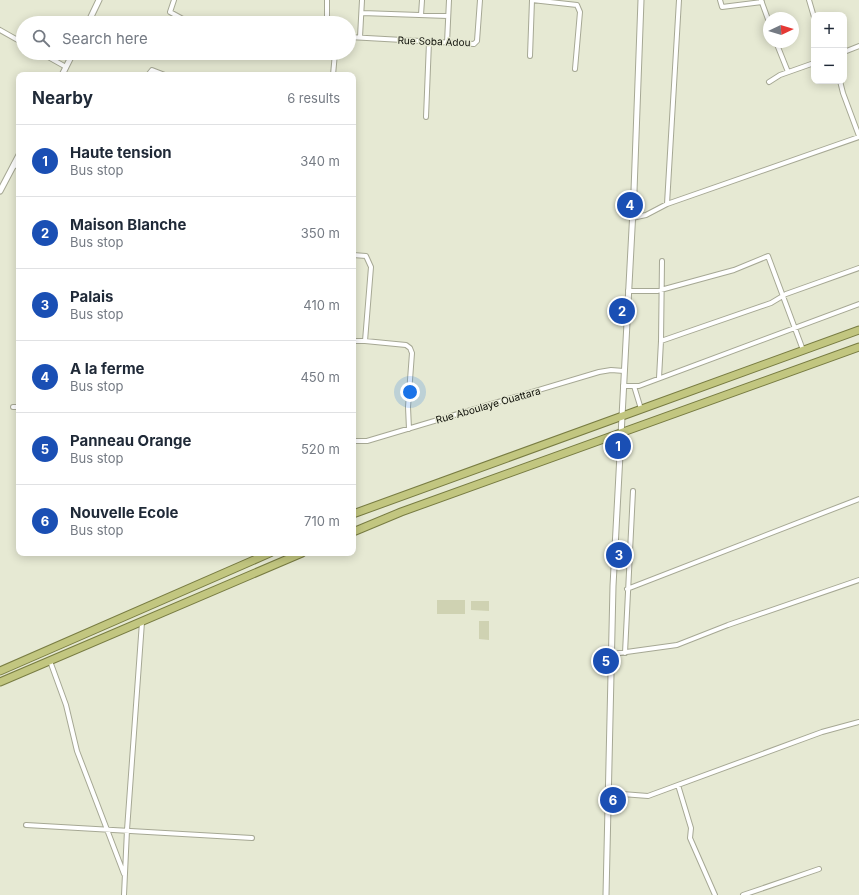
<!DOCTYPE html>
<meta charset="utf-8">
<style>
:root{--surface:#fff;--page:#f2f2f3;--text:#1f2937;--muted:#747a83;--line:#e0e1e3;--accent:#1065b3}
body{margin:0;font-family:Inter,sans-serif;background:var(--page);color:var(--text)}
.controls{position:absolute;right:12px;top:12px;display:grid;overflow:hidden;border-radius:8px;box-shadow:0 2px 10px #0003}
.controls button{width:36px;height:36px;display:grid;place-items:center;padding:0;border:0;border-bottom:1px solid var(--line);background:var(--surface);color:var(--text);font:20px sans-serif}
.compass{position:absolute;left:763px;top:12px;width:36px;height:36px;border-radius:50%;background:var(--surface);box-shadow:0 2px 10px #0003;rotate:86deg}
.you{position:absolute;left:410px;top:392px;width:14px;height:14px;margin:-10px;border:3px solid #fff;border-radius:50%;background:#1a73e8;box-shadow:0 0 0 6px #1a73e833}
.badge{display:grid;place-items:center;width:26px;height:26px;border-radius:50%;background:var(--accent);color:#fff;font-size:13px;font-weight:700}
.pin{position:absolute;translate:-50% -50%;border:2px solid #fff;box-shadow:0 1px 4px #0006}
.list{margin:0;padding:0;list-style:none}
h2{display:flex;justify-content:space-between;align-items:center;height:52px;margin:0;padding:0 16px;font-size:17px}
h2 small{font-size:13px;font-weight:400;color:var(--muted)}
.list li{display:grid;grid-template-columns:26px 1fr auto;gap:12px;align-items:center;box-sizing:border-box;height:72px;padding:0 16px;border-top:1px solid var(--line)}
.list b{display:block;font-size:15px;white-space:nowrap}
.list p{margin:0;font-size:13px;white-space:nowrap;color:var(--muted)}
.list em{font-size:13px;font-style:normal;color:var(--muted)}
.icon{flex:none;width:22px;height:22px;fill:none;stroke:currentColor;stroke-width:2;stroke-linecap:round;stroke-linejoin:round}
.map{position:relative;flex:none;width:859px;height:895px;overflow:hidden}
.search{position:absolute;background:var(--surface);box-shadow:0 2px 10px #0003;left:16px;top:16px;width:340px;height:44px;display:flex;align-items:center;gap:10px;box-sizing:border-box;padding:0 14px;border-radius:22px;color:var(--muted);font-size:15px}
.panel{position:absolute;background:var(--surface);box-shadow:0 2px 10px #0003;left:16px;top:72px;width:340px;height:484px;border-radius:8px}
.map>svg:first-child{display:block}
.green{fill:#cfd2b2}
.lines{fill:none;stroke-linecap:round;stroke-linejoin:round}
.minor-casing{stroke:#a6a894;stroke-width:6}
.tertiary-casing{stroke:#a6a894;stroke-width:7}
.trunk-casing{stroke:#787c42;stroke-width:9}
.minor{stroke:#fff;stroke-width:4}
.tertiary{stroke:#fff;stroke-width:5}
.trunk{stroke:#c2c680;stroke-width:7}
.labels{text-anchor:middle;stroke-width:3;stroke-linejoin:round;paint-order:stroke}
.street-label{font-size:10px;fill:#0d0e07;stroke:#e6e9d3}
</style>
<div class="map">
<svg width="859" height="895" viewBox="0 0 859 895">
<rect width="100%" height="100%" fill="#e6e9d3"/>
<!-- green -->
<path class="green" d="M437,600H465V614H437Z
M471,601H489V611L471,610Z
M479,621H489V640L479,639Z"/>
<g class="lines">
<!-- minor casing -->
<g class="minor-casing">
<path id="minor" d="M174,0L170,12L190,23
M532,0L577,5L580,12L575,69
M720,0L722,7L762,2
M761,0L769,22
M809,0L814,17
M362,13L448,16
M421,15L422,0
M327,23V0
M0,30L23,43
M349,37L474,44L477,41L480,0
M360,37L362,0
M776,42L788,72
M447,43L449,0
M844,52L859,46
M41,53L66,67
M530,56L532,0
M148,75L152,70L165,75
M333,75L335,53
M840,81L843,93L859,136
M769,82L780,75L814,63
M426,117L429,42
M14,164L19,168
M667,204L679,0
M632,218L646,215L667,204L859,137
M353,255L366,256L371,267L365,341L406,345L410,348L412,353L408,407L409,429
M628,291H657L734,270L768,256L803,350
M353,341H365
M661,341L771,303L786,294L859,268
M659,378L661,341L662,261
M623,386H639L859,304
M634,386L641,409
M13,407H19
M353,441H367L599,372L611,370L624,371
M19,508V510
M627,589L859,499
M625,653L633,491
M612,654L677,645L728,625L859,580
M50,661L66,705L77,751L124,874
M678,785L691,828L690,838L715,895
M609,793L648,796L822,732L859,722
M26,825L252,838
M124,895L127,830L142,622
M743,895L819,869"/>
</g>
<!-- tertiary casing -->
<g class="tertiary-casing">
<path id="tertiary" d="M88,23L99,0
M62,75L73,53
M0,191L19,155
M606,895L613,586L634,191L641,0"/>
</g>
<!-- trunk casing -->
<g class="trunk-casing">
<path id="trunk" d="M353,514L859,330
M353,532L401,512L859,347
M0,671L270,553
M0,682L302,553"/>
</g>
<!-- minor -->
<use href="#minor" class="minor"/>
<!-- tertiary -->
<use href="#tertiary" class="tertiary"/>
<!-- trunk -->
<use href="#trunk" class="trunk"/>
</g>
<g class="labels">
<!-- street labels -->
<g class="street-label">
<text transform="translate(434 41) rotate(2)" y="4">Rue Soba Adou</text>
<text transform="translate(488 405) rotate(-16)" y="4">Rue Aboulaye Ouattara</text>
</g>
</g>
</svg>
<div class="controls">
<button>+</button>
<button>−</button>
</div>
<svg class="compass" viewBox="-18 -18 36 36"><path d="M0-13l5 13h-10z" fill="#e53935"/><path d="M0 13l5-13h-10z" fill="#747a83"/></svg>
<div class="you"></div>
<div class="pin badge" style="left:618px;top:446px;background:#1a4fb4">1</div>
<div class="pin badge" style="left:622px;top:311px;background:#1a4fb4">2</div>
<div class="pin badge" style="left:619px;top:555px;background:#1a4fb4">3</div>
<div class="pin badge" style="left:630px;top:205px;background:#1a4fb4">4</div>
<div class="pin badge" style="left:606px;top:661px;background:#1a4fb4">5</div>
<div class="pin badge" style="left:613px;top:800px;background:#1a4fb4">6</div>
<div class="search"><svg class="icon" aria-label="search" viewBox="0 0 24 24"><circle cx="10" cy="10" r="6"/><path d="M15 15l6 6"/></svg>Search here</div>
<section class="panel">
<h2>Nearby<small>6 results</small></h2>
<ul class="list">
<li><span class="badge" style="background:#1a4fb4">1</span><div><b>Haute tension</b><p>Bus stop</p></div><em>340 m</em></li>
<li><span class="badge" style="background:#1a4fb4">2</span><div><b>Maison Blanche</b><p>Bus stop</p></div><em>350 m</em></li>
<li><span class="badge" style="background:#1a4fb4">3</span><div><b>Palais</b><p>Bus stop</p></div><em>410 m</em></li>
<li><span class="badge" style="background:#1a4fb4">4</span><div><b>A la ferme</b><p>Bus stop</p></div><em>450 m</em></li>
<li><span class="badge" style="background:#1a4fb4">5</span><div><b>Panneau Orange</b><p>Bus stop</p></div><em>520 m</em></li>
<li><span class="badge" style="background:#1a4fb4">6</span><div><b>Nouvelle Ecole</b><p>Bus stop</p></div><em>710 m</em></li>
</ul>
</section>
</div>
